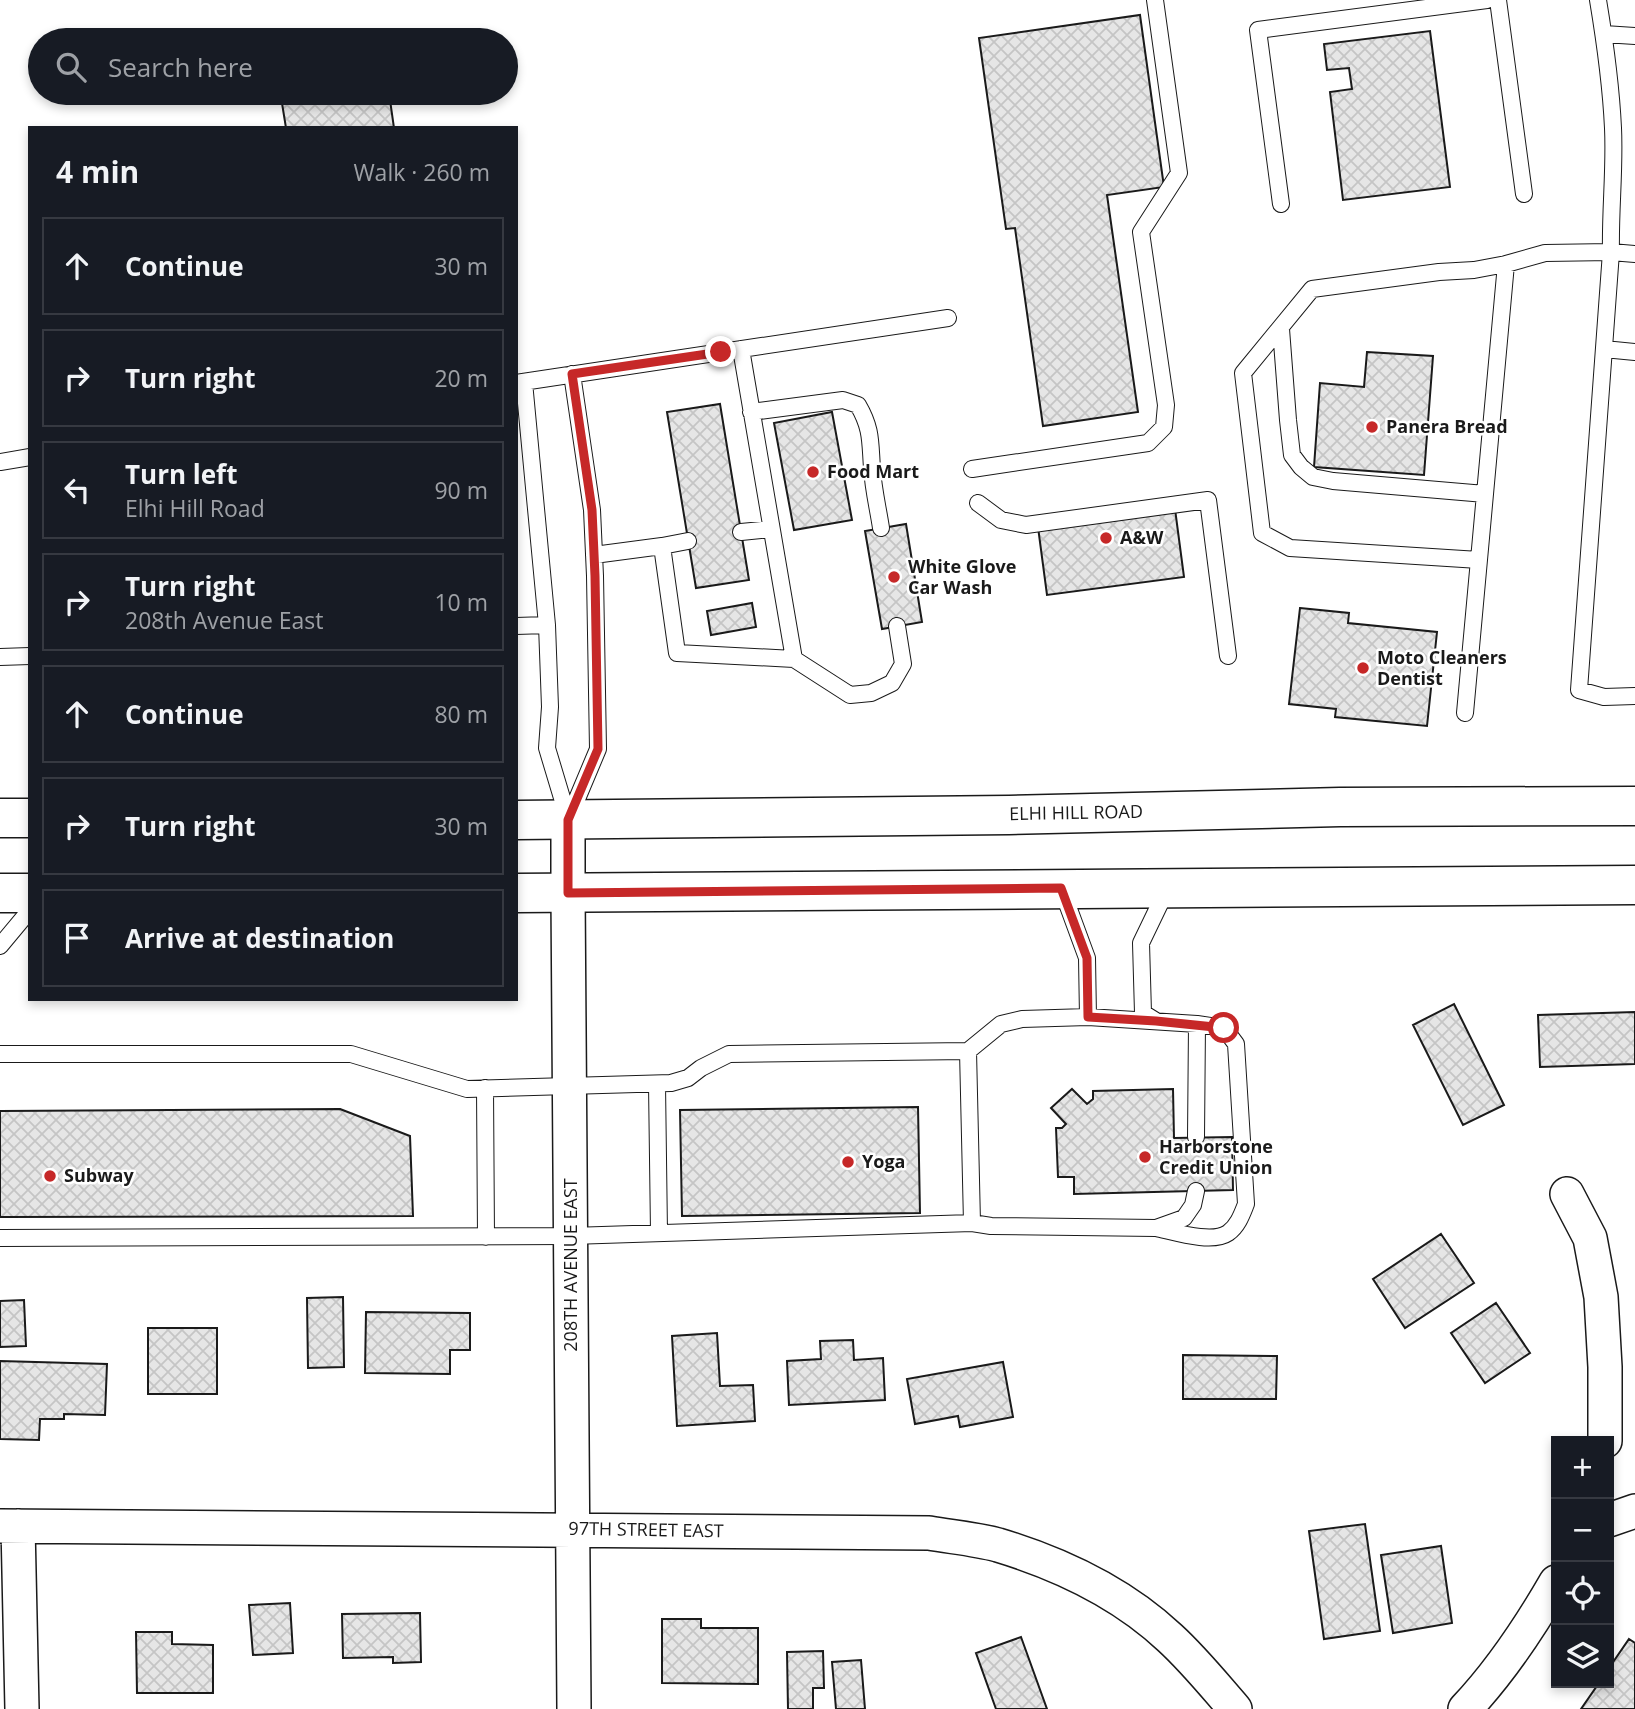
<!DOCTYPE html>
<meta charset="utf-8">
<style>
:root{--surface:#171b24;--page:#242831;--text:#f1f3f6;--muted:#9ea1a6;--line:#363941}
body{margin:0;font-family:"Open Sans",sans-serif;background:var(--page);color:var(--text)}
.controls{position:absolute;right:21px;bottom:21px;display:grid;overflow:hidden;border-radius:0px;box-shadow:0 4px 10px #0003}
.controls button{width:63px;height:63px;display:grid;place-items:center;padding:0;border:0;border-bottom:2px solid var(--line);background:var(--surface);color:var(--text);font:35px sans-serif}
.stop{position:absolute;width:21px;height:21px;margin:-16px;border:5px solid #c62828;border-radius:50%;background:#fff}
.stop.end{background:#c62828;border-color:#fff;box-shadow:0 2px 7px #0008}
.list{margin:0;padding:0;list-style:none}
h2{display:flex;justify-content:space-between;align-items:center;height:91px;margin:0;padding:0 28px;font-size:30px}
h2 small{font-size:23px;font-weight:400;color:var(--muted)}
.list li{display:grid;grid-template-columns:46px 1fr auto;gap:21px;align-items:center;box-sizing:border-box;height:98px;margin:0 14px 14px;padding:0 14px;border:2px solid var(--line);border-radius:0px}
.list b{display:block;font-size:26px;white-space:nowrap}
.list p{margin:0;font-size:23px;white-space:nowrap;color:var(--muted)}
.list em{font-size:23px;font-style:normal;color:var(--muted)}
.icon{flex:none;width:38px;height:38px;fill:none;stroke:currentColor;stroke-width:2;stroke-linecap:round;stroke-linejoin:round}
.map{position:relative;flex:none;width:1635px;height:1709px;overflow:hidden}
.search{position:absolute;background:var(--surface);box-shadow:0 4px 10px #0003;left:28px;top:28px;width:490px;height:77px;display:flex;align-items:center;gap:18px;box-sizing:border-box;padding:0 24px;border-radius:38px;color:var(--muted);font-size:26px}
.panel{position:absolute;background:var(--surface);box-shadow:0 4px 10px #0003;left:28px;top:126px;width:490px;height:875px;border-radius:0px}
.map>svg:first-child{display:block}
.building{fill:url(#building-cross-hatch);stroke:#1a1a1a;stroke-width:2}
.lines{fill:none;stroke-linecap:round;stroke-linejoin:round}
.service-casing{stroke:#1a1a1a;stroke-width:18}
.minor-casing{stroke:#1a1a1a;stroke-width:36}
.primary-casing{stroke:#1a1a1a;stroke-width:41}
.service{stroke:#fff;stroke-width:16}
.minor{stroke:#fff;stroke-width:33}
.primary{stroke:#fff;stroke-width:38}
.route{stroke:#c62828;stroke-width:9}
.poi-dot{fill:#c62828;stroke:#fff;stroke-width:2.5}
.labels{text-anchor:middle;stroke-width:5;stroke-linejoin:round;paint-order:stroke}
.poi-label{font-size:18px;font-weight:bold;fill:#1a1a1a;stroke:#fff;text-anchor:start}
.street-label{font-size:18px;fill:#1a1a1a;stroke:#fff}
</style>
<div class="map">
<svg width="1635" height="1709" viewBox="0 0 1635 1709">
<defs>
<pattern id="building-cross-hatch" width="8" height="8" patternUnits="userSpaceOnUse" patternTransform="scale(1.75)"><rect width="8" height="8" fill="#e6e6e6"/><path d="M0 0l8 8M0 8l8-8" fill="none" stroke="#c5c5c5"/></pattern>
</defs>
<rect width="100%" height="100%" fill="#fff"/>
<!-- building -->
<path class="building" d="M1140,15L1164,187L1107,195L1138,412L1043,426L1015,228L1006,229L979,38Z
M1430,31L1450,187L1343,200L1330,92L1352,89L1349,68L1327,70L1324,44Z
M312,93H389L394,128H286L281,97Z
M1367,352L1433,356L1424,475L1314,467L1320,383L1364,387Z
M720,404L749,580L696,588L667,412Z
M832,412L852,520L794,530L774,423Z
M1175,509L1184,577L1047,595L1038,527Z
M906,524L922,622L882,629L865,531Z
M752,603L756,627L711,635L707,611Z
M1300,608L1349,613L1348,623L1437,632L1427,726L1335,717L1336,709L1289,704Z
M1454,1004L1504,1105L1463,1125L1413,1025Z
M1635,1012V1064L1540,1067L1538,1015Z
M1072,1089L1087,1104L1093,1099V1091L1173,1089L1174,1138L1232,1137L1233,1190L1074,1194V1177H1058L1056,1128H1062L1066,1124L1051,1108Z
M918,1107L920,1213L682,1216L680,1110Z
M340,1109L410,1136L413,1216L0,1217V1111Z
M1441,1234L1474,1283L1405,1328L1373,1279Z
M343,1297L344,1367L308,1368L307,1298Z
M24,1300L26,1346L0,1347V1301Z
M1496,1303L1530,1353L1485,1383L1451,1333Z
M366,1312L470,1313V1350H450V1374L365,1373Z
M148,1328H217V1394H148Z
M717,1333L720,1386L753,1385L755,1421L677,1426L672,1336Z
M853,1340L854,1360L883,1358L885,1400L789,1405L787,1361L821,1359L820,1341Z
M1183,1355L1277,1356L1276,1399H1183Z
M0,1361L107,1364L105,1415L64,1414V1419H40L39,1440L0,1439Z
M1003,1362L1013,1417L960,1427L958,1416L915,1424L907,1379Z
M1365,1524L1380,1631L1324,1639L1309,1531Z
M1441,1546L1452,1623L1393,1633L1381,1555Z
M290,1603L293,1653L253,1655L249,1605Z
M420,1613L421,1662L393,1663V1657L343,1658L342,1614Z
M662,1619H701V1628H758V1684L662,1683Z
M136,1632H172V1644L213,1645V1693H137Z
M1021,1637L1047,1709H996L976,1653Z
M1629,1639L1635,1643V1709H1581L1599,1683H1609V1668Z
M823,1651L824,1688H813V1709H788L787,1652Z
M861,1660L865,1709H836L832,1662Z"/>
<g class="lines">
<!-- service casing -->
<g class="service-casing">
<path id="service" d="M1498,0L1524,194
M1598,0C1605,42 1611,86 1613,128C1615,169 1610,211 1611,252L1635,254
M1604,34L1635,36
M1281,204L1258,30L1487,0
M1281,329L1288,420L1292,455L1301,467L1313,477L1333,481L1485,494
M1604,349L1635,352
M524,382L547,625L550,707L547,748L568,818
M516,383L948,318
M751,412L843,400L858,405C872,429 870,442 872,468C873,488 878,508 881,528
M0,462L30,457
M972,469L1148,443L1164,427L1166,405L1141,232L1179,173L1155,0
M978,503L1001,520L1026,525L1208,500L1228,656
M741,532L771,529
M662,546L688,541
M594,555L662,546L677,653L794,659L741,349
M1479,560L1290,548L1262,533L1243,373L1312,289L1439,272L1474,270L1506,264
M516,626L547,625
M0,657L30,656
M794,659L850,695L871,693L892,683L903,664L897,626
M1465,713L1506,264L1545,253L1611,252L1579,690L1604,697L1635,696
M569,818L598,749L595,576L592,510L572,374
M1062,890L1087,958L1088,1017
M0,946L30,910
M1156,1021L1143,1013L1141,943L1167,889
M968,1051L1001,1024L1022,1019L1088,1017L1197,1024L1196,1137
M0,1054H351L467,1089L671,1083L688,1078L701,1068L729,1054L968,1051L972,1223L571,1236L0,1238
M657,1084L659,1233
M485,1088L486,1237
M972,1223L991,1226L1156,1228L1184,1218L1193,1205L1196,1191
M1156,1228C1175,1232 1212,1244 1228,1233C1238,1226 1242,1214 1246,1204L1236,1044L1224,1028L1197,1024"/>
</g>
<!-- minor casing -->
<g class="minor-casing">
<path id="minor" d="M568,820V893L574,1709
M1567,1194L1590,1238L1601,1297L1605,1367V1441
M1609,1520L1635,1511
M0,1526L929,1533C952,1537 976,1539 998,1545C1061,1564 1122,1593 1170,1638C1194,1660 1214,1685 1235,1709
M18,1526L22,1709
M1465,1709C1501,1671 1530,1627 1556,1582"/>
</g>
<!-- primary casing -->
<g class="primary-casing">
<path id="primary" d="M0,818H30
M516,820L1009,815L1340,807L1635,806
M0,893H30
M516,893L1635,885"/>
</g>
<!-- service -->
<use href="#service" class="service"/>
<!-- minor -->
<use href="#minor" class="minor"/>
<!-- primary -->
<use href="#primary" class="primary"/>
</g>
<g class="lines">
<!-- route -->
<path class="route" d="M721,352L572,374L592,510L595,576L598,749L568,820V893L1061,888L1087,958L1088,1017L1156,1021L1224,1028"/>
</g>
<!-- markers -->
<g class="poi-dot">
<circle cx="1372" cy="427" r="7"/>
<circle cx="813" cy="472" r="7"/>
<circle cx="1106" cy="538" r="7"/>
<circle cx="894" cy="577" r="7"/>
<circle cx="1363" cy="668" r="7"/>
<circle cx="1145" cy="1157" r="7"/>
<circle cx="848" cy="1162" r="7"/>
<circle cx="50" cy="1176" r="7"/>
</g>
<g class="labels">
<!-- poi labels -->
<g class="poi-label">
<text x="1386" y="433">Panera Bread</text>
<text x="827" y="478">Food Mart</text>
<text x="1120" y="544">A&amp;W</text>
<text x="908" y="573">White Glove<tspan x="908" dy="21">Car Wash</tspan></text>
<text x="1377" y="664">Moto Cleaners<tspan x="1377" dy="21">Dentist</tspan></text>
<text x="1159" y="1153">Harborstone<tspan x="1159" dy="21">Credit Union</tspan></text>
<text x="862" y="1168">Yoga</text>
<text x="64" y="1182">Subway</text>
</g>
<!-- street labels -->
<g class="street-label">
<text transform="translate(1076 813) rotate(-1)" y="6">ELHI HILL ROAD</text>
<text transform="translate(571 1265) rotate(-90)" y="6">208TH AVENUE EAST</text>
<text transform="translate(646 1530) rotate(1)" y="6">97TH STREET EAST</text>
</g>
</g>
</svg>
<div class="controls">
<button>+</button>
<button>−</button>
<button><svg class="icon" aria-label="locate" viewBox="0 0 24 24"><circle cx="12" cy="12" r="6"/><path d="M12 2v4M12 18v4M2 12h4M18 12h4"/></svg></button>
<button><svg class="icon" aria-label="layers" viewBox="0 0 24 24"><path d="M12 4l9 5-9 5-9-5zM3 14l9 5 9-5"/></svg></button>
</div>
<div class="stop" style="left:1224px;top:1028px"></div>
<div class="stop end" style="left:721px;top:352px"></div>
<div class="search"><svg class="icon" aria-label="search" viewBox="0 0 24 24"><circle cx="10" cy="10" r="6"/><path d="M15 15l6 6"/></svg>Search here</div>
<section class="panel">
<h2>4 min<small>Walk · 260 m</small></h2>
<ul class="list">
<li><svg class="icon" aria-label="ahead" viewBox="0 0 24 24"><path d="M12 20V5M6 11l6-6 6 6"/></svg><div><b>Continue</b></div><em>30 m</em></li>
<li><svg class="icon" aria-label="right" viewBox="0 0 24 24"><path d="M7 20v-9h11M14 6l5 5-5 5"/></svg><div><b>Turn right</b></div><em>20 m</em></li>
<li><svg class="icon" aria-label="left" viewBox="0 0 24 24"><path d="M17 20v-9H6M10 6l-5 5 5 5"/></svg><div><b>Turn left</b><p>Elhi Hill Road</p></div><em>90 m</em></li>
<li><svg class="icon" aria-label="right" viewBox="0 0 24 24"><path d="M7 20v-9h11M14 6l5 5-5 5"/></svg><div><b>Turn right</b><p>208th Avenue East</p></div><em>10 m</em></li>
<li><svg class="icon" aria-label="ahead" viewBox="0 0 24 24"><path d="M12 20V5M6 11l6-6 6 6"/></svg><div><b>Continue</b></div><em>80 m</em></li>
<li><svg class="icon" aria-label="right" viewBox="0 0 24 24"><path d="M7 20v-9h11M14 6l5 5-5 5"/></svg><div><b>Turn right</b></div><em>30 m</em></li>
<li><svg class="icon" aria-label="arrive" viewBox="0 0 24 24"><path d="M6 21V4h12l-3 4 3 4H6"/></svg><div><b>Arrive at destination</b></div></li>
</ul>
</section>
</div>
